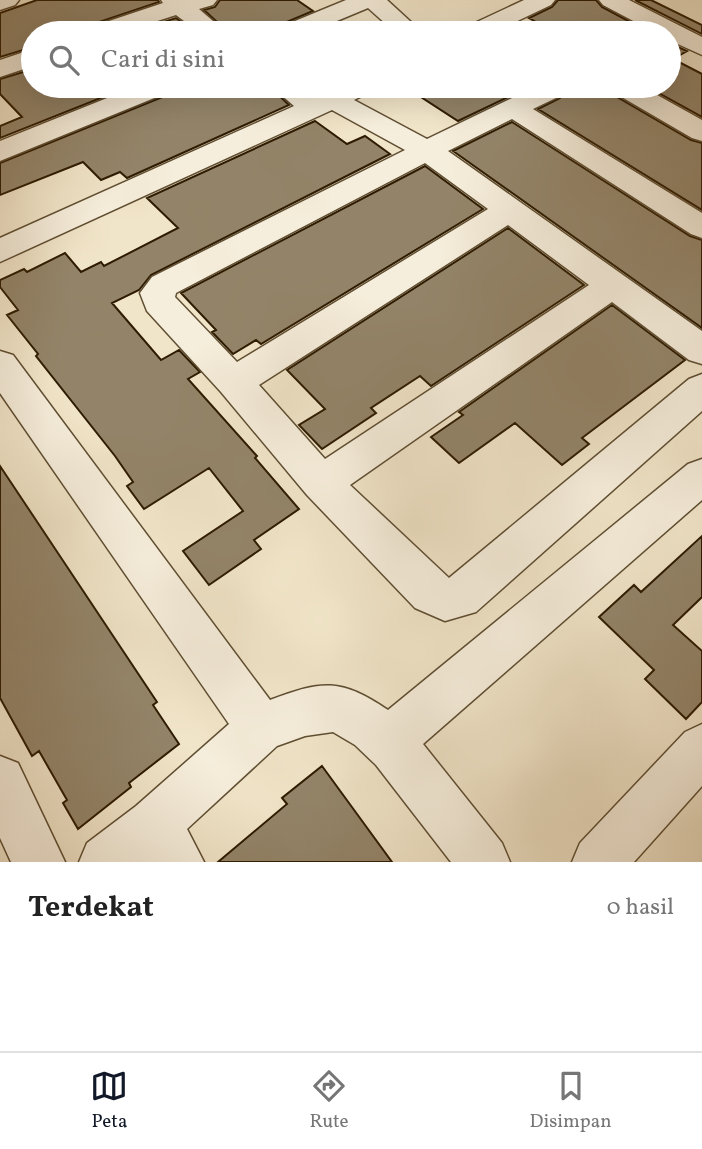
<!DOCTYPE html>
<html lang="id">
<style>
:root{--surface:#fff;--page:#f2f2f2;--text:#222;--muted:#767676;--line:#e0e0e0;--accent:#111827}
body{margin:0;font-family:Vollkorn,serif;background:var(--page);color:var(--text)}
.list{margin:0;padding:0;list-style:none}
h2{display:flex;justify-content:space-between;align-items:center;height:91px;margin:0;padding:0 28px;font-size:30px}
h2 small{font-size:23px;font-weight:400;color:var(--muted)}
.icon{flex:none;width:38px;height:38px;fill:none;stroke:currentColor;stroke-width:2;stroke-linecap:round;stroke-linejoin:round}
.map{position:relative;flex:none;width:702px;height:862px;overflow:hidden}
.search{position:absolute;background:var(--surface);box-shadow:0 7px 28px #0002;left:21px;right:21px;top:21px;height:77px;display:flex;align-items:center;gap:18px;box-sizing:border-box;padding:0 24px;border-radius:38px;color:var(--muted);font-size:26px}
.sheet{height:189px;background:var(--surface)}
nav{display:flex;justify-content:space-around;align-items:center;box-sizing:border-box;height:98px;border-top:2px solid var(--line);background:var(--surface);font-size:19px;color:var(--muted)}
nav a{display:grid;justify-items:center;gap:4px}
nav .on{color:var(--accent)}
.map>svg:first-child{display:block}
.building{fill:#938469;stroke:#2e1b00;stroke-width:2}
.lines{fill:none;stroke-linecap:round;stroke-linejoin:round}
.minor-casing{stroke:#5f4e32;stroke-width:3}
.minor{fill:#f6eedc;fill-rule:evenodd}
</style>
<div class="map">
<svg width="702" height="862" viewBox="0 0 702 862">
<rect width="100%" height="100%" fill="#f1e5c9"/>
<filter id="stains"><feTurbulence type="fractalNoise" baseFrequency=".00286" numOctaves="4"/><feColorMatrix values="0 0 0 0 .2 0 0 0 0 .09 0 0 0 0 .02 0 0 0 .5 -.17"/></filter>
<radialGradient id="worn" r=".72"><stop offset=".6" stop-color="#630" stop-opacity="0"/><stop offset="1" stop-color="#630" stop-opacity=".3"/></radialGradient>
<!-- building -->
<path class="building" d="M37,0H158L159,2L87,26L82,33H33V47L0,57V13Z
M220,0H297L313,11L277,26L272,33H229L204,10L215,7Z
M558,0H596L602,7L651,33H556L529,18L552,7Z
M635,0H651L702,25V34Z
M176,18L196,33H128Z
M669,43L687,51L673,59L702,74V117L646,86H669Z
M33,69V86H131L0,138V126L22,117L0,94V79Z
M176,86H269L289,105L127,178L120,172L101,180L83,162L0,195V163L170,94Z
M404,86H531L458,121Z
M561,86H606L612,94L691,140L702,143V210L538,109L560,98L563,92Z
M315,121L347,144L365,136L390,154L151,275L139,290L112,303L161,360L179,350L200,372L188,379L257,456L255,458L299,509L254,540L261,549L209,585L183,551L243,511L209,468L144,509L127,486L133,482L115,456L36,356L38,354L7,315L18,310L0,287V280L24,269L27,272L65,253L81,272L101,262L104,266L178,228L147,198Z
M512,122L690,236L702,240V328L453,151Z
M425,166L483,209L261,344L256,340L233,354L212,332L216,330L181,293Z
M508,228L584,285L431,386L420,376L371,408L376,413L322,449L299,425L325,409L287,370Z
M612,305L685,360L582,438L589,444L562,465L515,423L459,463L431,437L463,415L459,412Z
M0,466L157,702L153,705L179,744L129,783L131,787L78,829L63,803L67,800L39,751L32,756L0,698Z
M702,536V597L673,625L702,651V702L686,719L645,679L654,670L599,617L634,585L641,592Z
M322,766L392,862H218L287,804L282,798Z"/>
<g class="lines">
<!-- minor casing -->
<g class="minor-casing">
<path id="minor" d="M0,0H19L15,5L0,10Z
M161,0H217L213,5L199,9L227,33H200L176,15L120,33H85L88,28L163,3Z
M346,0H387L423,33H396L368,8L308,33H275L278,28Z
M524,0H555L551,5L492,33H461L464,28Z
M599,0H629L702,37V55L669,40V33H656L603,5Z
M33,49V66L0,77V60Z
M137,86H173L169,92L0,161V141Z
M271,86H301L316,96L340,86H369L370,88L366,94L354,100L427,139L537,86H558L561,91L558,97L533,109L702,213V238L691,234L512,119L448,151L702,331V364L689,360L612,302L350,485L449,578L689,379L702,374V411L476,612L445,621L415,608L307,495L221,392L147,311L140,293L152,277L405,150L332,110L0,262V238L294,106ZM425,163L488,209L237,362L175,297L176,293ZM508,225L589,285L325,459L259,385Z
M609,86H641L702,120V141L692,138L613,92Z
M0,351L13,355L270,700C322,680 341,678 388,710L688,464L702,459V500L423,744L502,843L510,862H451L376,765L355,745L333,732L305,736L277,746L187,829L204,862H79L87,843L136,806L229,724L0,393Z
M702,724V786L634,862H572L580,843L685,732Z
M0,756L18,763L65,862H11L0,838Z"/>
</g>
<!-- minor -->
<use href="#minor" class="minor"/>
</g>
<rect width="100%" height="100%" filter="url(#stains)"/>
<rect width="100%" height="100%" fill="url(#worn)"/>
</svg>
<div class="search"><svg class="icon" aria-label="search" viewBox="0 0 24 24"><circle cx="10" cy="10" r="6"/><path d="M15 15l6 6"/></svg>Cari di sini</div>
</div>
<section class="sheet">
<h2>Terdekat<small>0 hasil</small></h2>
<ul class="list">
</ul>
</section>
<nav>
<a class="on"><svg class="icon" aria-label="map" viewBox="0 0 24 24"><path d="M3 6l6-2 6 2 6-2v14l-6 2-6-2-6 2zM9 4v14M15 6v14"/></svg>Peta</a>
<a><svg class="icon" aria-label="directions" viewBox="0 0 24 24"><path d="M12 3l9 9-9 9-9-9zM9 14v-3h6M13 9l2 2-2 2"/></svg>Rute</a>
<a><svg class="icon" aria-label="saved" viewBox="0 0 24 24"><path d="M7 4h10v16l-5-4-5 4z"/></svg>Disimpan</a>
</nav>
